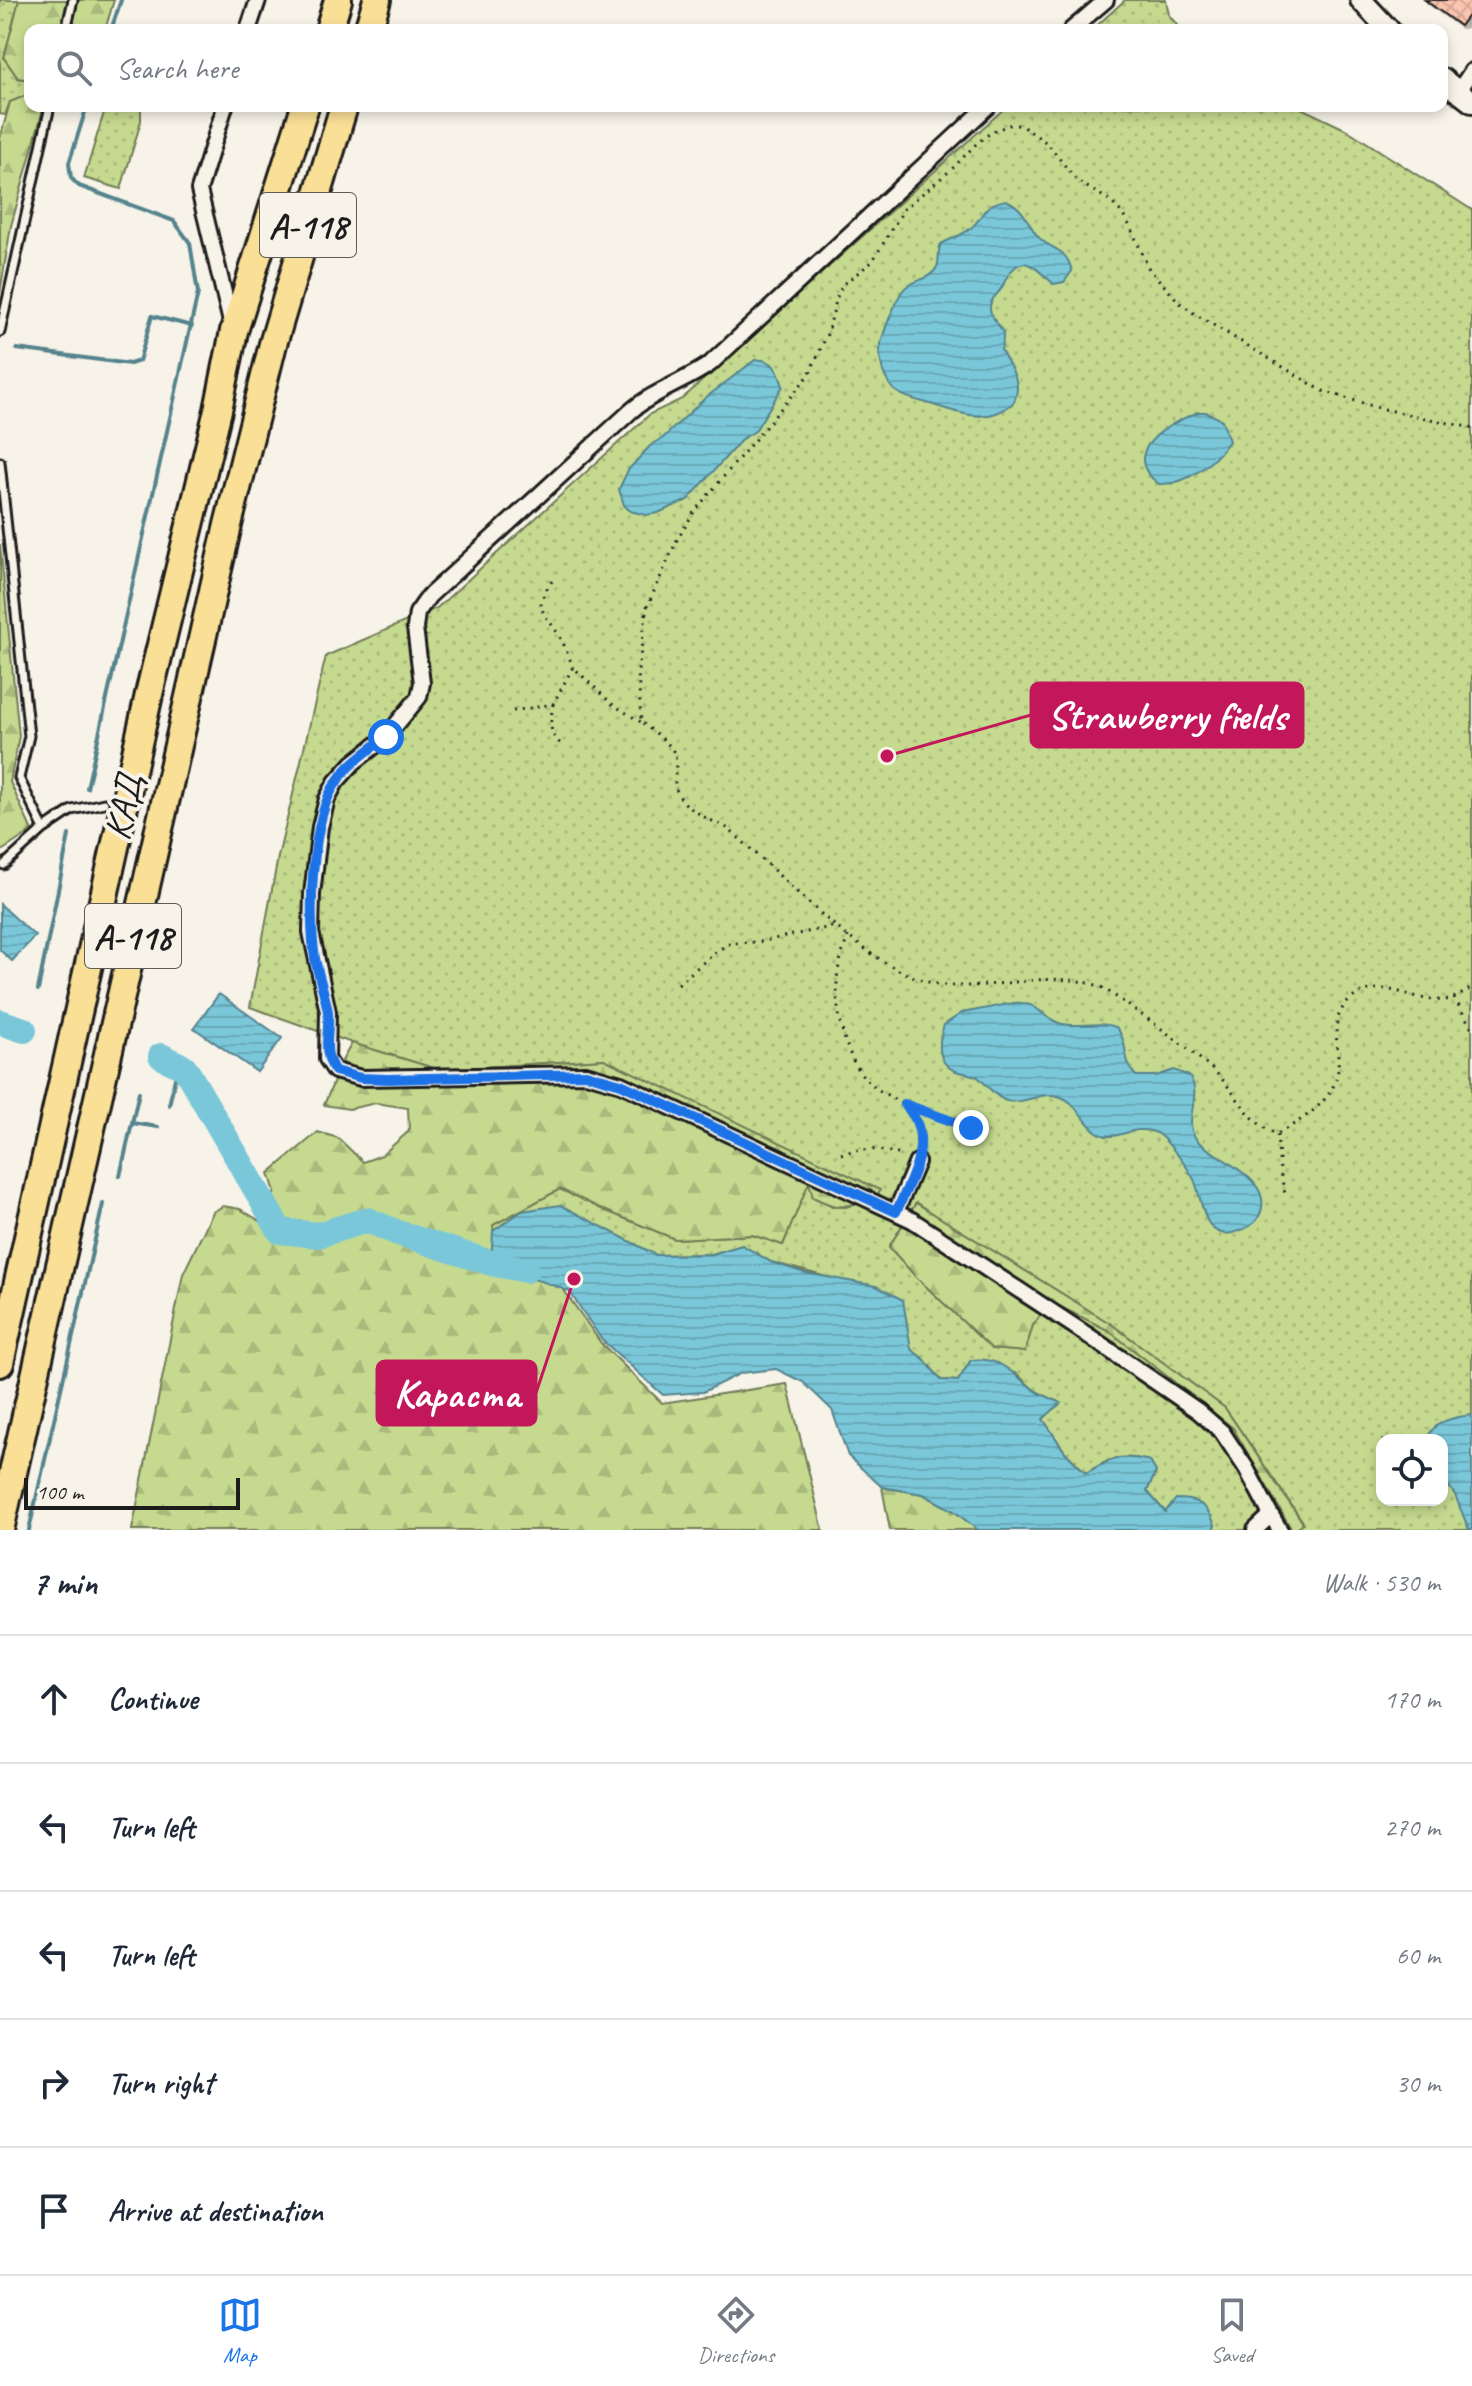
<!DOCTYPE html>
<meta charset="utf-8">
<style>
:root{--surface:#fff;--page:#f2f2f3;--text:#1f2937;--muted:#747a83;--line:#e0e1e3;--accent:#1a73e8}
body{margin:0;font-family:Caveat,sans-serif;background:var(--page);color:var(--text)}
.controls{position:absolute;right:24px;bottom:24px;display:grid;overflow:hidden;border-radius:16px;box-shadow:0 4px 12px #0003}
.controls button{width:72px;height:72px;display:grid;place-items:center;padding:0;border:0;border-bottom:2px solid var(--line);background:var(--surface);color:var(--text);font:40px sans-serif}
.scale{position:absolute;left:24px;bottom:20px;width:216px;box-sizing:border-box;padding-left:8px;border:4px solid #1c1c1c;border-top:0;font-size:22px;line-height:28px;white-space:nowrap;color:#1c1c1c;-webkit-text-stroke:6px #f7f3e8;paint-order:stroke}
.stop{position:absolute;width:24px;height:24px;margin:-18px;border:6px solid #1a73e8;border-radius:50%;background:#fff}
.stop.end{background:#1a73e8;border-color:#fff;box-shadow:0 2px 8px #0008}
.list{margin:0;padding:0;list-style:none}
h2{display:flex;justify-content:space-between;align-items:center;height:104px;margin:0;padding:0 32px;font-size:34px}
h2 small{font-size:26px;font-weight:400;color:var(--muted)}
.list li{display:grid;grid-template-columns:52px 1fr auto;gap:24px;align-items:center;box-sizing:border-box;height:128px;padding:0 32px;border-top:2px solid var(--line)}
.list b{display:block;font-size:30px;white-space:nowrap}
.list em{font-size:26px;font-style:normal;color:var(--muted)}
.icon{flex:none;width:44px;height:44px;fill:none;stroke:currentColor;stroke-width:2;stroke-linecap:round;stroke-linejoin:round}
.map{position:relative;flex:none;width:1472px;height:1530px;overflow:hidden}
.search{position:absolute;background:var(--surface);box-shadow:0 4px 12px #0003;left:24px;right:24px;top:24px;height:88px;display:flex;align-items:center;gap:20px;box-sizing:border-box;padding:0 28px;border-radius:16px;color:var(--muted);font-size:30px}
.sheet{height:744px;background:var(--surface)}
nav{display:flex;justify-content:space-around;align-items:center;box-sizing:border-box;height:112px;border-top:2px solid var(--line);background:var(--surface);font-size:22px;color:var(--muted)}
nav a{display:grid;justify-items:center;gap:4px}
nav .on{color:var(--accent)}
.map>svg:first-child{display:block}
.grass{fill:url(#grass-dots);stroke:#707b56;stroke-width:2;fill-rule:evenodd}
.forest{fill:url(#forest-firs);stroke:#707b56;stroke-width:2}
.water{fill:url(#water-rules);stroke:#54838d;stroke-width:2}
.lines{fill:none;stroke-linecap:round;stroke-linejoin:round}
.stream{stroke:#54838d;stroke-width:4}
.river{stroke:#7ac7d9;stroke-width:26}
.building{fill:url(#building-cross-hatch);stroke:#1c1c1c;stroke-width:2;filter:url(#shadow)}
.service-casing{stroke:#1c1c1c;stroke-width:13}
.minor-casing{stroke:#1c1c1c;stroke-width:20}
.secondary-casing{stroke:#1c1c1c;stroke-width:26}
.motorway-casing{stroke:#1c1c1c;stroke-width:32}
.path{stroke:#1c1c1c;stroke-width:3;stroke-dasharray:2 6;stroke-linecap:butt}
.service{stroke:#f7f3e8;stroke-width:7}
.minor{stroke:#f7f3e8;stroke-width:14}
.secondary{stroke:#f7f3e8;stroke-width:20}
.motorway{stroke:#fadf96;stroke-width:26}
.route{stroke:#1a73e8;stroke-width:10}
.labels{text-anchor:middle;stroke-width:8;stroke-linejoin:round;paint-order:stroke}
.shield{fill:#f7f3e8;stroke:#5e5c59;stroke-width:2}
.shield-label{font-size:36px;font-weight:bold;fill:#1c1c1c}
.street-label{font-size:38px;fill:#1c1c1c;stroke:#f7f3e8}
.leader{fill:none;stroke:#c2185b;stroke-width:3}
.callout-dot{fill:#c2185b;stroke:#f7f3e8;stroke-width:3}
.callout{fill:#c2185b;stroke:#c2185b;stroke-width:3}
.callout-label{font-size:40px;text-anchor:middle;font-weight:bold;fill:#fff}
</style>
<div class="map">
<svg width="1472" height="1530" viewBox="0 0 1472 1530">
<defs>
<pattern id="grass-dots" width="8" height="8" patternUnits="userSpaceOnUse" patternTransform="scale(2)"><rect width="8" height="8" fill="#c5da8f"/><path d="M2 2h.1M6 6h.1" fill="none" stroke="#a9ba7b" stroke-width="1.8" stroke-linecap="round"/></pattern>
<pattern id="forest-firs" width="22" height="20" patternUnits="userSpaceOnUse" patternTransform="scale(2)"><rect width="22" height="20" fill="#c5da8f"/><path d="M5 1l3.5 6h-7zM16 11l3.5 6h-7z" fill="#a9ba7b"/></pattern>
<pattern id="water-rules" width="6" height="5" patternUnits="userSpaceOnUse" patternTransform="scale(2)"><rect width="6" height="5" fill="#7ac7d9"/><path d="M0 2.5h6" fill="none" stroke="#69aaba"/></pattern>
<pattern id="building-cross-hatch" width="8" height="8" patternUnits="userSpaceOnUse" patternTransform="scale(2)"><rect width="8" height="8" fill="#fbc4af"/><path d="M0 0l8 8M0 8l8-8" fill="none" stroke="#d7a896"/></pattern>
<filter id="shadow"><feDropShadow dx="4" dy="4" stdDeviation="0" flood-color="#0004"/></filter>
</defs>
<rect width="100%" height="100%" fill="#f7f3e8"/>
<filter id="ink" filterUnits="userSpaceOnUse"><feTurbulence type="fractalNoise" baseFrequency=".0125" numOctaves="2"/><feDisplacementMap in="SourceGraphic" scale="16" xChannelSelector="R" yChannelSelector="G"/><feConvolveMatrix kernelMatrix="1 2 1 2 8 2 1 2 1" color-interpolation-filters="sRGB"/></filter>
<g filter="url(#ink)">
<!-- grass -->
<path class="grass" d="M0,0H19L4,58L18,78L30,80V95L10,102L5,115L0,114Z
M1125,0H1166L1169,15L1181,30H1092Z
M106,106H137L141,110V121L121,189L84,178Z
M1007,106H1297L1347,130L1472,210V1530H1296L1303,1522L1225,1408L1111,1324L916,1203L889,1247L916,1277L992,1349L1025,1352L1033,1325L1051,1302L1108,1330L1233,1428L1292,1530H1213L1215,1525L1166,1513L1147,1491L1156,1472L1149,1461C1121,1454 1111,1457 1086,1473L1065,1452L1043,1419L1060,1403L1034,1390L1017,1374L971,1360L958,1381L941,1380L924,1359L911,1350L906,1327L838,1280L771,1262L742,1245L712,1254L656,1255L611,1232L522,1211L493,1231V1225L560,1189L604,1210L675,1239L752,1235L783,1245L809,1180L832,1207H846L878,1195L604,1059L440,1070L352,1043L250,1007L278,857L326,656L437,608L650,414L682,399ZM1382,1440H1442V1500H1382Z"/>
<!-- forest -->
<path class="forest" d="M19,0H68L61,30H30V80L18,78L4,58Z
M78,0H114L105,30H72Z
M27,95H30V106H44L11,226L0,293V139L10,102Z
M0,544L19,736L10,782L32,831L0,852Z
M352,1043L440,1070L604,1059L880,1190L878,1195C848,1206 843,1213 813,1197L809,1182L783,1245L752,1235L675,1239L604,1210L560,1189L493,1225L496,1270L561,1286L601,1343L662,1403L787,1384L823,1530H132L183,1274L213,1212L223,1206L240,1209L260,1221L275,1192L269,1173L318,1132L338,1138L363,1162L382,1155L409,1131L408,1108L376,1103L349,1109L324,1105L334,1081L346,1066L342,1061Z
M916,1203L1111,1324L1225,1408L1303,1523L1296,1530H1292L1233,1428L1108,1330L1051,1302L1033,1325L1025,1352L992,1349L916,1277L889,1247Z
M882,1487L923,1494L954,1511L978,1530H890Z"/>
<!-- water -->
<path class="water" d="M1006,200C1024,208 1026,220 1036,234C1049,252 1065,244 1072,271L1064,282L1054,284C1032,266 1021,247 1002,287C999,294 989,299 990,309C991,318 999,324 1002,331C1005,337 1002,344 1001,350C1010,368 1023,381 1014,402C987,427 957,412 927,403C916,400 902,397 893,389C884,379 879,362 880,349C881,337 898,293 906,287C915,280 931,279 937,267C940,260 937,251 941,244C950,239 963,235 971,228C987,214 979,206 1006,200Z
M755,360C773,358 778,370 783,386L755,431L742,439L688,500L658,513L646,515L630,511L624,505L619,489L628,470L650,446L663,438L704,399Z
M1199,412H1206L1222,420L1229,441C1215,462 1186,486 1159,484C1116,453 1170,422 1199,412Z
M0,904L35,936L12,961L0,950Z
M219,994L282,1038L257,1072L194,1028Z
M1014,1003C1039,1001 1040,1017 1059,1023C1078,1029 1097,1020 1116,1027C1129,1042 1122,1062 1136,1076H1156L1174,1070L1189,1076C1204,1095 1181,1121 1197,1140C1214,1159 1280,1180 1258,1218C1254,1225 1247,1228 1239,1231C1203,1245 1203,1202 1195,1182C1191,1171 1164,1135 1154,1132C1135,1125 1121,1138 1106,1136C1087,1132 1079,1103 1061,1097C1042,1090 1025,1105 1007,1101C996,1098 987,1085 979,1078C973,1073 964,1074 956,1071C936,1064 938,1041 944,1025L962,1013Z
M560,1205L656,1255L712,1254L742,1245L771,1262L805,1273L876,1286L903,1300L911,1349L924,1359L941,1380L958,1381L971,1360C999,1356 1012,1373 1032,1388C1040,1395 1052,1398 1061,1403L1043,1419L1065,1452L1086,1473C1112,1458 1120,1454 1150,1461L1156,1472L1147,1491L1165,1512L1176,1499C1198,1499 1207,1504 1215,1525L1213,1530H978L954,1511L923,1494L882,1487L848,1456L832,1410L803,1382L776,1369L741,1373L703,1392L663,1395L602,1340L569,1291L491,1263L493,1231L522,1211Z
M1472,1415V1530H1469L1455,1495L1442,1477V1440H1427C1432,1421 1454,1417 1472,1415Z"/>
<g class="lines">
<!-- stream -->
<path class="stream" d="M111,30L121,0
M87,106L69,163L71,178L79,186L174,221L190,243L198,293L87,788
M17,349L130,364L139,361L152,316L192,326
M38,990L69,835
M169,1105L178,1065
M132,1123L158,1127
M120,1176L139,1092
M29,1530L103,1204"/>
<!-- river -->
<path class="river" d="M0,1022L24,1030
M161,1056L185,1068L280,1231L318,1235L367,1220L398,1233L491,1263L526,1270"/>
</g>
<!-- building -->
<path class="building" d="M1425,0H1472V10L1460,26Z"/>
<g class="lines">
<!-- service casing -->
<g class="service-casing">
<path id="service" d="M66,30L73,0
M0,332L50,106
M0,462L29,736L19,778L44,829
M4,865L44,829L72,810L104,803"/>
</g>
<!-- minor casing -->
<g class="minor-casing">
<path id="minor" d="M248,30L258,0
M1071,30L1106,0
M1458,92L1472,71
M225,106L199,190L232,326
M988,106L710,364C684,382 654,391 631,411L429,596L417,613L415,628L422,683L419,697L386,737L353,763L336,782L327,799L320,827L312,894L311,932L328,1012L327,1059L335,1071L361,1078L586,1074L621,1084L912,1220L1086,1334L1198,1411L1222,1432L1246,1468L1271,1515
M896,1212L917,1162
M1255,1530L1271,1515L1280,1530"/>
</g>
<!-- secondary casing -->
<g class="secondary-casing">
<path id="secondary" d="M1361,0L1389,30
M1442,79L1472,102"/>
</g>
<!-- motorway casing -->
<g class="motorway-casing">
<path id="motorway" d="M329,30L338,0
M368,30L377,0
M0,1363L150,690L218,410L234,331L305,106
M0,1530L228,525L273,344L344,106"/>
</g>
<!-- path -->
<path class="path" d="M1472,428L1379,408L1323,391L1195,314L1180,303L1149,269L1130,226L1120,211L1109,200L1077,181L1047,143L1022,126L1012,124L993,131L977,143L952,169L904,209L872,262L843,284L837,297L828,332L809,375L694,512L677,540L647,607L638,671L641,722C652,731 668,740 674,753C678,763 674,774 675,784C678,808 709,819 727,828C783,874 871,977 944,985C998,991 1049,968 1102,987C1139,1013 1178,1039 1212,1069C1235,1089 1247,1123 1277,1134C1300,1121 1330,1104 1337,1076C1343,1050 1325,1021 1350,1000C1383,972 1416,1007 1450,999C1458,997 1465,992 1472,988
M552,581C531,611 545,611 560,637C565,647 569,657 573,667
M553,704C551,719 547,733 561,744
M513,711L553,704L573,667L612,704L641,722
M848,936C843,951 837,967 837,984C836,1013 845,1055 864,1077C892,1108 922,1095 921,1149
M678,984L718,950L731,943L759,942L836,926
M1454,998L1472,1028
M907,1105L971,1128
M1277,1135L1280,1171L1285,1194
M841,1154C862,1147 883,1149 904,1156"/>
<!-- service -->
<use href="#service" class="service"/>
<!-- minor -->
<use href="#minor" class="minor"/>
<!-- secondary -->
<use href="#secondary" class="secondary"/>
<!-- motorway -->
<use href="#motorway" class="motorway"/>
</g>
</g>
<g class="lines" filter="url(#ink)">
<!-- route -->
<path class="route" d="M386,737C368,751 348,764 336,783C311,818 308,916 315,958C318,976 325,993 328,1012C330,1034 321,1051 335,1071L361,1078L388,1079L586,1074L621,1084L896,1212C912,1177 937,1136 904,1104L971,1128"/>
</g>
<g class="labels">
<!-- shield labels -->
<g class="shield">
<rect x="260" y="193" width="96" height="64" rx="6"/>
<rect x="85" y="904" width="96" height="64" rx="6"/>
</g>
<g class="shield-label">
<text x="308" y="238">А-118</text>
<text x="133" y="949">А-118</text>
</g>
<!-- street labels -->
<g class="street-label">
<text transform="translate(123 807) rotate(-77)" y="13">КАД</text>
</g>
</g>
<!-- callouts -->
<path class="leader" d="M887 756L1031 715M574 1279L536 1393"/>
<g class="callout-dot">
<circle cx="887" cy="756" r="8"/>
<circle cx="574" cy="1279" r="8"/>
</g>
<g class="callout">
<rect x="1031" y="683" width="272" height="64" rx="8"/>
<rect x="377" y="1361" width="159" height="64" rx="8"/>
</g>
<g class="callout-label">
<text x="1167" y="729">Strawberry fields</text>
<text x="457" y="1407">Караста</text>
</g>
</svg>
<div class="controls">
<button><svg class="icon" aria-label="locate" viewBox="0 0 24 24"><circle cx="12" cy="12" r="6"/><path d="M12 2v4M12 18v4M2 12h4M18 12h4"/></svg></button>
</div>
<div class="scale">100 m</div>
<div class="stop" style="left:386px;top:737px"></div>
<div class="stop end" style="left:971px;top:1128px"></div>
<div class="search"><svg class="icon" aria-label="search" viewBox="0 0 24 24"><circle cx="10" cy="10" r="6"/><path d="M15 15l6 6"/></svg>Search here</div>
</div>
<section class="sheet">
<h2>7 min<small>Walk · 530 m</small></h2>
<ul class="list">
<li><svg class="icon" aria-label="ahead" viewBox="0 0 24 24"><path d="M12 20V5M6 11l6-6 6 6"/></svg><div><b>Continue</b></div><em>170 m</em></li>
<li><svg class="icon" aria-label="left" viewBox="0 0 24 24"><path d="M17 20v-9H6M10 6l-5 5 5 5"/></svg><div><b>Turn left</b></div><em>270 m</em></li>
<li><svg class="icon" aria-label="left" viewBox="0 0 24 24"><path d="M17 20v-9H6M10 6l-5 5 5 5"/></svg><div><b>Turn left</b></div><em>60 m</em></li>
<li><svg class="icon" aria-label="right" viewBox="0 0 24 24"><path d="M7 20v-9h11M14 6l5 5-5 5"/></svg><div><b>Turn right</b></div><em>30 m</em></li>
<li><svg class="icon" aria-label="arrive" viewBox="0 0 24 24"><path d="M6 21V4h12l-3 4 3 4H6"/></svg><div><b>Arrive at destination</b></div></li>
</ul>
</section>
<nav>
<a class="on"><svg class="icon" aria-label="map" viewBox="0 0 24 24"><path d="M3 6l6-2 6 2 6-2v14l-6 2-6-2-6 2zM9 4v14M15 6v14"/></svg>Map</a>
<a><svg class="icon" aria-label="directions" viewBox="0 0 24 24"><path d="M12 3l9 9-9 9-9-9zM9 14v-3h6M13 9l2 2-2 2"/></svg>Directions</a>
<a><svg class="icon" aria-label="saved" viewBox="0 0 24 24"><path d="M7 4h10v16l-5-4-5 4z"/></svg>Saved</a>
</nav>
